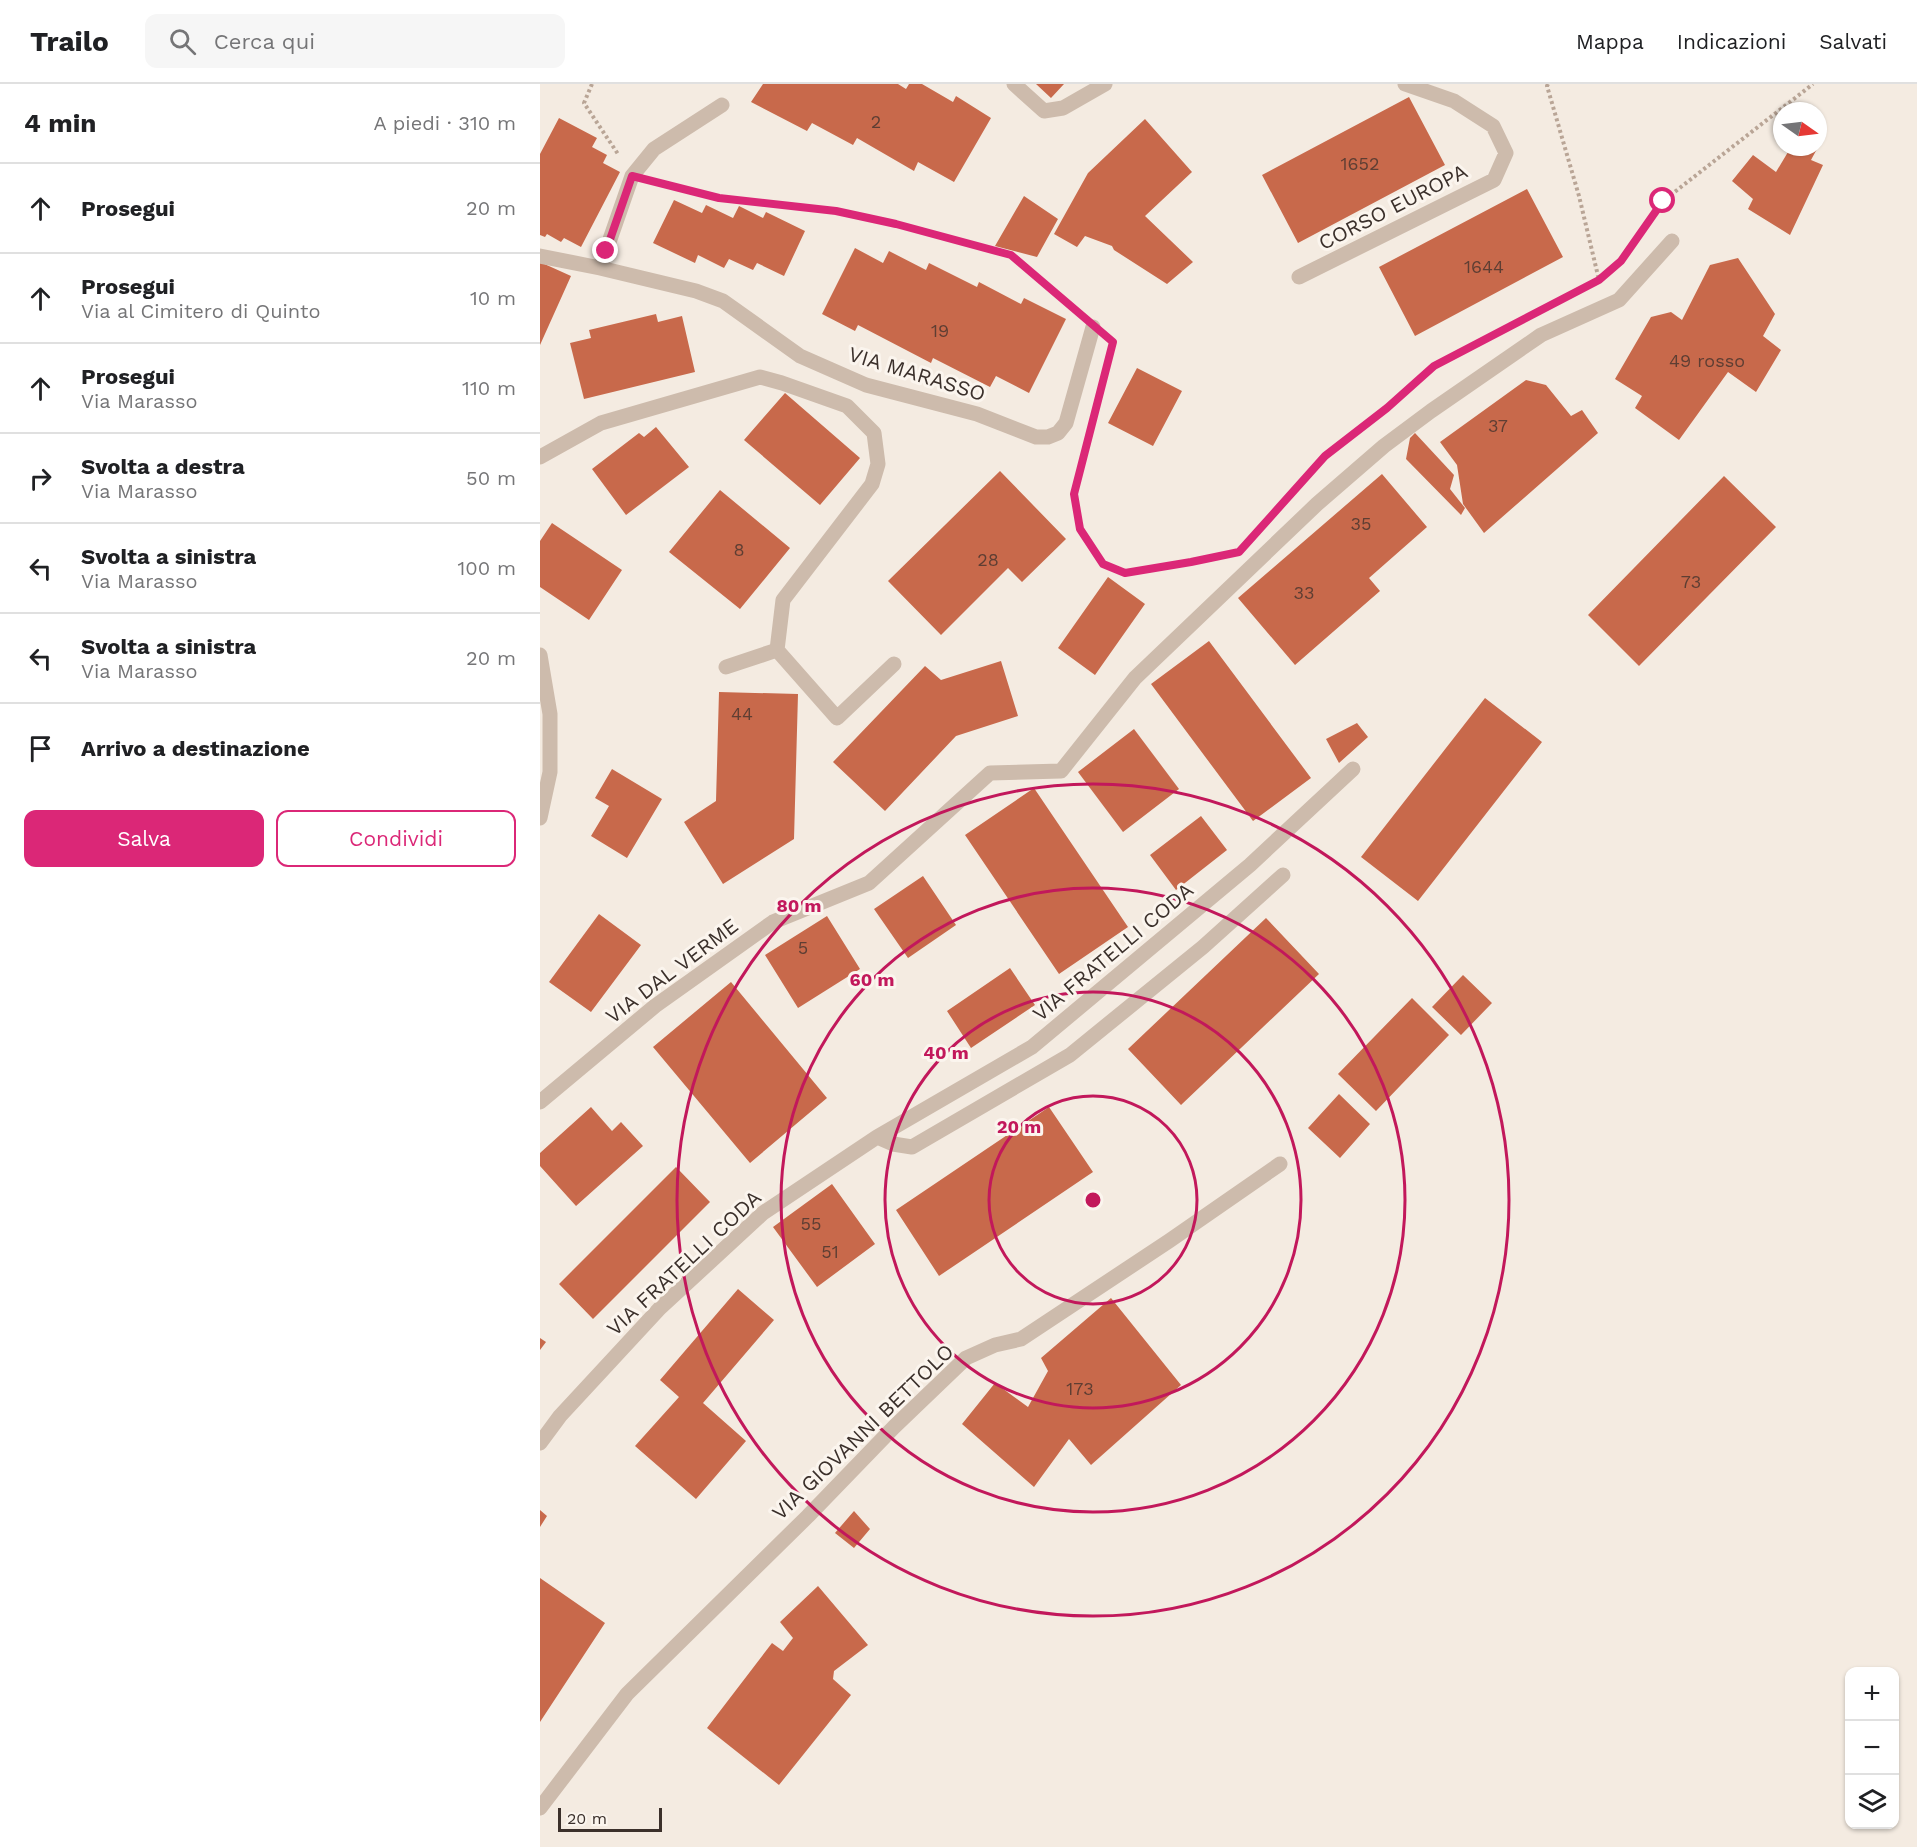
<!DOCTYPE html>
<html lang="it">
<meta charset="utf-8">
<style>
:root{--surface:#fff;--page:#f6f6f6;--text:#202124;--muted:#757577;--line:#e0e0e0;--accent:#db2777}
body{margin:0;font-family:"Work Sans",sans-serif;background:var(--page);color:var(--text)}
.controls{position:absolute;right:18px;bottom:18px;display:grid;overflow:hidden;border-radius:12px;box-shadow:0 2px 4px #0004}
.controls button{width:54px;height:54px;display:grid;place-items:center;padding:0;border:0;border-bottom:2px solid var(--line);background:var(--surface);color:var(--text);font:30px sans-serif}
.compass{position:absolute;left:1233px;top:18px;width:54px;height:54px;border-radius:50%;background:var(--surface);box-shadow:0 2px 4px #0004;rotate:104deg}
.scale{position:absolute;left:18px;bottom:15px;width:104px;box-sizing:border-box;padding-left:6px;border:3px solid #3b302b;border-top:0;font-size:16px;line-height:21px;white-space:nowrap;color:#3b302b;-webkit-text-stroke:4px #fbf5ee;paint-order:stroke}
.stop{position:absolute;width:18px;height:18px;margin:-14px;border:4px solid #db2777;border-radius:50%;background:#fff}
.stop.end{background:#db2777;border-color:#fff;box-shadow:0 2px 6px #0008}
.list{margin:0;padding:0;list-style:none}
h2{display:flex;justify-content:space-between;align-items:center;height:78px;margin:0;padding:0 24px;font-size:26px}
h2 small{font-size:20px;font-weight:400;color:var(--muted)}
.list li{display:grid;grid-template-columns:39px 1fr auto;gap:18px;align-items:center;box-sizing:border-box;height:90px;padding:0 24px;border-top:2px solid var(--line)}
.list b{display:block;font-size:22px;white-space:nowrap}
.list p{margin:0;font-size:20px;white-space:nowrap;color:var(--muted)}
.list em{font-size:20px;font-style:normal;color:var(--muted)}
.actions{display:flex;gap:12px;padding:18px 24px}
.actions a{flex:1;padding:14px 0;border:2px solid var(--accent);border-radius:12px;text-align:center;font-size:21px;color:var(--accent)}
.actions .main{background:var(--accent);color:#fff}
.icon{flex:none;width:33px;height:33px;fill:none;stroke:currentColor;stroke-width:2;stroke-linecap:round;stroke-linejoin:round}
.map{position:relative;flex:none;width:1377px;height:1763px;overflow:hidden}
header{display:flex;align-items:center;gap:36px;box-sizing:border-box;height:84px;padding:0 30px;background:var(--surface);border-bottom:2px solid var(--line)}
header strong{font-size:28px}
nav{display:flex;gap:33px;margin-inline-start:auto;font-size:21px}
.search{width:420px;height:54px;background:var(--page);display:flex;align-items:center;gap:15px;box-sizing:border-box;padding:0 21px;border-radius:12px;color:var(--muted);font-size:22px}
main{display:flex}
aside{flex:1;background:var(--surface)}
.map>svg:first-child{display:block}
.building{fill:#c8694b}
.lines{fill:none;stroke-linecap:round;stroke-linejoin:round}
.path{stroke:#b9a596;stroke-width:4;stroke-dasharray:3 3;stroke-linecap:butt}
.service{stroke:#cdbbac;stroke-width:15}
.minor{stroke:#cdbbac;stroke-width:15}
.route{stroke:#db2777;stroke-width:8}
.ring{fill:none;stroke:#c2185b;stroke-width:3}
.labels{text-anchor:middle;stroke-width:6;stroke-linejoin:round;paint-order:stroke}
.number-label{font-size:18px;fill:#5e3e33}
.street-label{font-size:21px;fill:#3b302b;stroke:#fbf5ee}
.centre{fill:#c2185b;stroke:#fbf5ee;stroke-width:3}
.ring-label{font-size:18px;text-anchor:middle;font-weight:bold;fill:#c2185b;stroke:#fbf5ee;stroke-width:6;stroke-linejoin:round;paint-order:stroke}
</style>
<header>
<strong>Trailo</strong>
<div class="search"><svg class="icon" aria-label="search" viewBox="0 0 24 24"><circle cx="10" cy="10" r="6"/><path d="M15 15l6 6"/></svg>Cerca qui</div>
<nav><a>Mappa</a><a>Indicazioni</a><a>Salvati</a></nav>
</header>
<main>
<aside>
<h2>4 min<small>A piedi · 310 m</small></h2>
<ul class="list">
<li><svg class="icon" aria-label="ahead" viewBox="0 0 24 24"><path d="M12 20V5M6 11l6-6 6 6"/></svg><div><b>Prosegui</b></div><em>20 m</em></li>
<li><svg class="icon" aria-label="ahead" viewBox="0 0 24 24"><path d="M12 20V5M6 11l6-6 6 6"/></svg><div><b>Prosegui</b><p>Via al Cimitero di Quinto</p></div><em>10 m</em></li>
<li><svg class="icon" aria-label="ahead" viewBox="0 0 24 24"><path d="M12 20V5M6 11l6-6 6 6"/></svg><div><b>Prosegui</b><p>Via Marasso</p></div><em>110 m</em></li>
<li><svg class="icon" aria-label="right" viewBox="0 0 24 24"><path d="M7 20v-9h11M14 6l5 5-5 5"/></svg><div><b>Svolta a destra</b><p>Via Marasso</p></div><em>50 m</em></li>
<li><svg class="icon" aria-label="left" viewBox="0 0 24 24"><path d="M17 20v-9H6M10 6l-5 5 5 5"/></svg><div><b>Svolta a sinistra</b><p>Via Marasso</p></div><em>100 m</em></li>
<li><svg class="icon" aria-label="left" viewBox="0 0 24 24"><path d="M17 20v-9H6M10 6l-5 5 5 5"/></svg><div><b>Svolta a sinistra</b><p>Via Marasso</p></div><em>20 m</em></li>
<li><svg class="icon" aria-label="arrive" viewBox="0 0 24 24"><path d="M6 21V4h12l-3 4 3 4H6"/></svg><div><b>Arrivo a destinazione</b></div></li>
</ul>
<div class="actions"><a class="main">Salva</a><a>Condividi</a></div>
</aside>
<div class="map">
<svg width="1377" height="1763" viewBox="0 0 1377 1763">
<rect width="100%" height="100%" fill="#f4ebe1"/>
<!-- building -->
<path class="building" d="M223,0H358L366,5L369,0H382L413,18L416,12L451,34L414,98L378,78L374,87L317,54L313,61L272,39L267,47L211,18Z
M496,0H524L511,14Z
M869,13L905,81L758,159L722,91Z
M19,34L57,54L52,63L67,71L63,79L80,88L41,163L24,154L21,158L7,150L5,153L0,151V70Z
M605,35L652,88L605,132L653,178L627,200L574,166L572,162L545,152L537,163L514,150L548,89Z
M1251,63H1278L1271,76L1283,81L1250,151L1208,125L1213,115L1192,97L1213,71L1236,88Z
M987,105L1023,173L875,252L839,183Z
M484,112L518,135L497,173L455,162Z
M134,116L162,129L166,121L193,134L199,122L223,134L226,128L265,147L244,192L217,179L213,186L189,175L184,184L158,171L155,179L113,159Z
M315,164L343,179L349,167L386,186L389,179L437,203L439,198L481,220L484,214L526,235L489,309L456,292L450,303L393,274L391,279L318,241L315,247L282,230Z
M1198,174L1235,230L1223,252L1241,266L1216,308L1188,288L1139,356L1095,324L1102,312L1075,295L1111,233L1131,228L1142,236L1170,181Z
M0,178L31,192L0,261Z
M116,230L118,238L142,232L155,288L44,315L30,259L51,254L49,246Z
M597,284L642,307L613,362L568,339Z
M986,296L1006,301L1031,332L1042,326L1058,349L944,449L923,420L917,381L900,358Z
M245,309L320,374L280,421L204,356Z
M116,343L149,383L86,431L52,385L99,349L104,353Z
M875,349L914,391L910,405L925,424L921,431L866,375L870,354Z
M460,387L526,455L482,498L468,484L401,551L348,497Z
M842,390L887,443L829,494L840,507L755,581L698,514Z
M1184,392L1236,443L1099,582L1048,531Z
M180,406L250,464L200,525L129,468Z
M12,439L82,486L49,536L0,503V457Z
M568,493L605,520L555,591L518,564Z
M669,557L771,694L713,737L611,600Z
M461,577L478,632L416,652L345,727L293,678L385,582L401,596Z
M179,608L258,610L254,755L183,800L144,738L176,717Z
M945,614L1002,658L878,817L821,773Z
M817,639L828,653L799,679L786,655Z
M594,645L639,705L583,748L538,688Z
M72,685L122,715L87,774L51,752L69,722L55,714Z
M494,704L588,843L519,890L425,751Z
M661,732L687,766L636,806L610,771Z
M383,792L416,841L368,874L334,825Z
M59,830L101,861L51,928L9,898Z
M287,832L320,885L258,924L225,871Z
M726,834L779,890L641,1021L588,965Z
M470,884L495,921L431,964L407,927Z
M923,891L952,919L921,951L892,923Z
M191,898L287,1014L210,1079L113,963Z
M872,914L909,951L836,1027L798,990Z
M799,1010L830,1040L800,1074L768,1044Z
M51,1023L72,1047L81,1038L103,1062L36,1122L0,1082V1069Z
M509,1023L553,1088L399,1192L356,1126Z
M136,1083L170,1118L53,1235L19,1200Z
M292,1100L335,1160L277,1203L233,1143Z
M198,1205L234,1236L163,1319L206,1357L156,1415L95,1362L139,1313L120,1296Z
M571,1214L641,1301L551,1381L529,1355L494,1403L422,1340L455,1299L488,1323L508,1287L501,1274Z
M0,1254L6,1258L0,1266Z
M0,1426L7,1432L0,1443Z
M314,1427L330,1445L314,1464L295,1449Z
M0,1494L65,1539L0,1638Z
M278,1502L328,1561L294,1587L293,1595L311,1611L239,1701L167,1644L232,1559L243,1567L253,1554L240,1538Z"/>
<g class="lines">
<!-- path -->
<path class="path" d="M52,0L44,19L78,70
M1008,0L1007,2L1039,112L1059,196L1056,197
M117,99L179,114L296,127L356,140L471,171L536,228
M1098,154L1123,117L1273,0
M549,353L534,410L540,445L563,480L585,489L685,470
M767,392L785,373L847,324L894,282L941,259"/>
<!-- service -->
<path class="service" d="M186,583L237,566"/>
<!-- minor -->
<path class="minor" d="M474,0L504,27L523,24L565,0
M0,172L60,184L92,92L114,65L182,21
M60,184L156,207L183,217L260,272L326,301L437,330L496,353H508L518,349L526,339L553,243
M759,193L954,96L966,69L953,42L914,17L865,0
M0,373L61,339L220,293L242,299L307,322L334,349L338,380L332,400L243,516L237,566L297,634L354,580
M0,571L10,630V688L0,734
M0,1018L115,922L233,838L329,799L450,689L521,687L595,594L777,420L844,362L891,327L1001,251L1079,216L1132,157
M337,1053L353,1060L372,1063L530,971L663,863L743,791
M0,1359L20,1332L120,1224L223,1129L337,1053L492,963L710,781L813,685
M0,1724L87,1610L268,1432L354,1343L426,1274L455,1261L481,1255L629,1157L740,1080"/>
</g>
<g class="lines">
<!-- route -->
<path class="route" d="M66,167L92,92L179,114L296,127L356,140L471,171L573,258L534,410L540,445L563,480L585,489L651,478L699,468L785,372L847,324L894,282L1059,196L1081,177L1123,117"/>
</g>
<!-- distance rings -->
<g class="ring">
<circle cx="553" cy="1116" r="104"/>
<circle cx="553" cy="1116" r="208"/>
<circle cx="553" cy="1116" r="312"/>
<circle cx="553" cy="1116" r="416"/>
</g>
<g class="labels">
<!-- number labels -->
<g class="number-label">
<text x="336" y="44">2</text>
<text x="820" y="86">1652</text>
<text x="944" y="189">1644</text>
<text x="400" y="253">19</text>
<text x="1167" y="283">49 rosso</text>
<text x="958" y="348">37</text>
<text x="821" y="446">35</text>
<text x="199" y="472">8</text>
<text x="448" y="482">28</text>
<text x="1151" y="504">73</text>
<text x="764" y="515">33</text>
<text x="202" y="636">44</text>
<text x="263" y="870">5</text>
<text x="271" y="1146">55</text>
<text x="290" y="1174">51</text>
<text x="540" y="1311">173</text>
</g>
<!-- street labels -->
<g class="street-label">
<text transform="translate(853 123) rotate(-27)" y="7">CORSO EUROPA</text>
<text transform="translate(377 290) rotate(17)" y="7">VIA MARASSO</text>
<text transform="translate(573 868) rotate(-40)" y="7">VIA FRATELLI CODA</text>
<text transform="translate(132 887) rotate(-37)" y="7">VIA DAL VERME</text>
<text transform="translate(144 1179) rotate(-43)" y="7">VIA FRATELLI CODA</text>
<text transform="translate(323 1348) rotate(-44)" y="7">VIA GIOVANNI BETTOLO</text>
</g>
</g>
<circle cx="553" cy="1116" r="9" class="centre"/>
<g class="ring-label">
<text x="259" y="828">80 m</text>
<text x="332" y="902">60 m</text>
<text x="406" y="975">40 m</text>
<text x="479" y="1049">20 m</text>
</g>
</svg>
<div class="controls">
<button>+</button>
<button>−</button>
<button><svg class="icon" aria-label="layers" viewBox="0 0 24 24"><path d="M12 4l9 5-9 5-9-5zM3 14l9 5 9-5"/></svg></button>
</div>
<svg class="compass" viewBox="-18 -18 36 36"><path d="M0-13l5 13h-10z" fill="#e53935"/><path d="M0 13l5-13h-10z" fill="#757577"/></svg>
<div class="scale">20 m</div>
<div class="stop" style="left:1123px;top:117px"></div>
<div class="stop end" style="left:66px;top:167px"></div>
</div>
</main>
